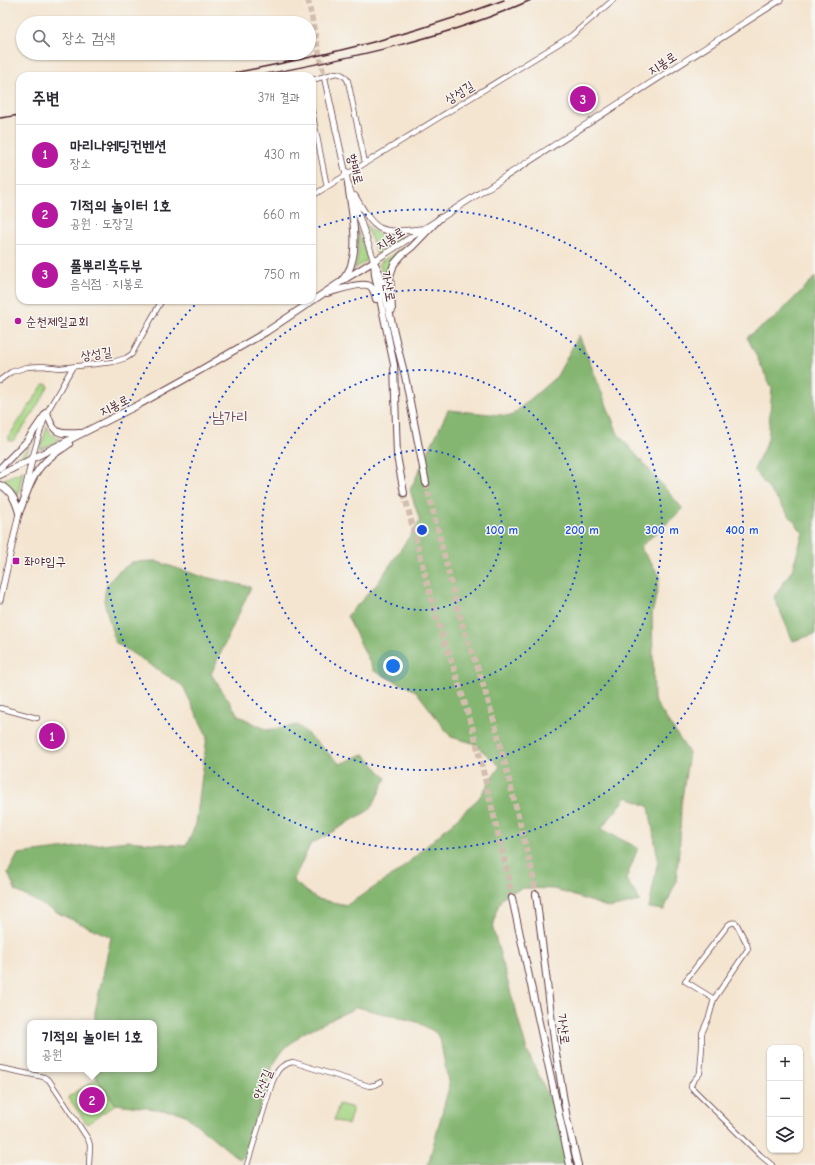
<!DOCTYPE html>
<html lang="ko">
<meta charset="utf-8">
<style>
:root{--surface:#fff;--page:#f2f2f3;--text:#2b2b33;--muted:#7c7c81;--line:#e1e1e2;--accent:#b5179e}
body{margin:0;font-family:"Comic Neue","Poor Story",sans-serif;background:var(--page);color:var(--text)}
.controls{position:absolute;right:12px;bottom:12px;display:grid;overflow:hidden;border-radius:8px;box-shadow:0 1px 3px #0004}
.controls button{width:36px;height:36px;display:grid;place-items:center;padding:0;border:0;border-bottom:1px solid var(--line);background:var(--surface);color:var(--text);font:20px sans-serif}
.you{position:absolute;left:393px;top:666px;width:14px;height:14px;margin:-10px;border:3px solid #fff;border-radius:50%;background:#1a73e8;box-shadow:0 0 0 6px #1a73e833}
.badge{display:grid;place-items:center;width:26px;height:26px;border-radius:50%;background:var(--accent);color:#fff;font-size:13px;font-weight:700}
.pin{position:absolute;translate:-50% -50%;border:2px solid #fff;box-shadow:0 1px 4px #0006}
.popup{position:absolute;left:27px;top:1020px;width:130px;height:52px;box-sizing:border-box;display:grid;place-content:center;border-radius:8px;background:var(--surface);filter:drop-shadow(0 1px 3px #0005);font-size:13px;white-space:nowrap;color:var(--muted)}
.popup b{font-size:15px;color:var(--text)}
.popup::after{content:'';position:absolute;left:50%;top:100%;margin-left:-8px;border:8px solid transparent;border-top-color:var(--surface)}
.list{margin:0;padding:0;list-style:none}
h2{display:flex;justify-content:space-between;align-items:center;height:52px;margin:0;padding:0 16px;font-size:17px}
h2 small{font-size:13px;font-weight:400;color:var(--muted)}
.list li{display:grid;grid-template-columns:26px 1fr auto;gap:12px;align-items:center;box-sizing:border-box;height:60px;padding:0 16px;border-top:1px solid var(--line)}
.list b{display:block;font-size:15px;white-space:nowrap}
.list p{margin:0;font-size:13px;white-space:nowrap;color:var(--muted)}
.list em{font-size:13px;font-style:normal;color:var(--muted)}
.icon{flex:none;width:22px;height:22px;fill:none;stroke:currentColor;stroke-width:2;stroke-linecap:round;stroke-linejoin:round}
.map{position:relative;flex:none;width:815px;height:1165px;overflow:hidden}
.search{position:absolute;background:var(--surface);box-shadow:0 1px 3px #0004;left:16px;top:16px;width:300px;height:44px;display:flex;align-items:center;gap:10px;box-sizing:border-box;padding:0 14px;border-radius:22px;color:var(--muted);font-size:15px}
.panel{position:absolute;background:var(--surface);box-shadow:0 1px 3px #0004;left:16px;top:72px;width:300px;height:232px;border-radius:12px}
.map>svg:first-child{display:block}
.green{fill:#a5d583;stroke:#787a57}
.forest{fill:#84b671;stroke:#676a4e}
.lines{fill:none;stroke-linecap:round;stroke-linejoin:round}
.tertiary-tunnel{stroke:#d2bdaf;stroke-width:5.5;stroke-dasharray:5.5 3;stroke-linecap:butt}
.secondary-tunnel{stroke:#d2bdaf;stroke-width:6;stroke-dasharray:6 3;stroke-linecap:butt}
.minor-casing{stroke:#643d44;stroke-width:6}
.tertiary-casing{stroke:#643d44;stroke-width:7}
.secondary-casing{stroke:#643d44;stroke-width:8}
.minor{stroke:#fff;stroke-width:4.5}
.tertiary{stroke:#fff;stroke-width:5.5}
.secondary{stroke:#fff;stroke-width:6}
.rail{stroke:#4a1f2b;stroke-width:1.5}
.ring{fill:none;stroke:#1d4ed8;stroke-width:2;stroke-dasharray:2 4}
.poi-dot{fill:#b5179e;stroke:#f6f6f2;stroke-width:1.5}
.labels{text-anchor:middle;stroke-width:3;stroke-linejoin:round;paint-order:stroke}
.street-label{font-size:13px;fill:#4a1f2b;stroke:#f6f6f2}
.poi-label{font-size:13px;fill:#4a1f2b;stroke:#f6f6f2;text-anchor:start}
.quarter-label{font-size:15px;fill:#774b5c;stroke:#f6f6f2}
.centre{fill:#1d4ed8;stroke:#f6f6f2;stroke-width:2}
.ring-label{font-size:12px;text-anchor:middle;font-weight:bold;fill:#1d4ed8;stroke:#f6f6f2;stroke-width:3;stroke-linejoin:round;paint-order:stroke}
</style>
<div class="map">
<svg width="815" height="1165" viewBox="0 0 815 1165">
<rect width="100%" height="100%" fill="#f6f6f2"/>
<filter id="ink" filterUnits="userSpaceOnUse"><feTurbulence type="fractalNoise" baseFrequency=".025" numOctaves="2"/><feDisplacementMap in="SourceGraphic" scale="8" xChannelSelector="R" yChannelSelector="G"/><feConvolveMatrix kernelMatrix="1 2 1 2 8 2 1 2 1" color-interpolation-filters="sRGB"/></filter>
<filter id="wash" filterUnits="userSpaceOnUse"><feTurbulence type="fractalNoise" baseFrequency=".012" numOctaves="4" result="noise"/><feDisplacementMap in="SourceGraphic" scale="16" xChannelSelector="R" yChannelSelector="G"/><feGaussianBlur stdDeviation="0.9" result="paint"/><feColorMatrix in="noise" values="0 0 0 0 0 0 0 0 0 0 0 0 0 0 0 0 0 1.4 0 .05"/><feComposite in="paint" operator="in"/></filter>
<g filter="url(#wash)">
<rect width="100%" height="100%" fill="#f4e5d0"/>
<!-- green -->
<path class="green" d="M365,223C374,236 389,237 404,236L377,254Z
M357,228L368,260L354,269C360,256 358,241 357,228Z
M410,243C391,259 384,264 388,290L379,263Z
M45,384L48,385L49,386L26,424L13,441H10L9,440V436L43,385Z
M47,426C49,432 54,438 61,439L40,450Z
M30,444L26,457L8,466L22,454Z
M23,471L18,496L9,484L2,480Z
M97,1079L116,1104L87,1124L68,1097Z
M339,1104L353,1108L348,1125L334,1120Z"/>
<!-- forest -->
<path class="forest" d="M815,277V634L793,641L774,597L792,570L803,533L754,470L768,439L772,388L747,337L775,318Z
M579,335L618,434L683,509L640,547L660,576L652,615L654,700L689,753L681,805L680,840L676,882L664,910L649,908L658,860L649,807L627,797L601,829L638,848L626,879L640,901L610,908L554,889L523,888L508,893L501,900L496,911L493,929L527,1051L582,1165H427L429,1161L449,1087L440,1038L435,1032L417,1022L357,1007L303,1033L284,1049L273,1065L244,1157L239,1159L185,1115L178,1112L116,1104L97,1079L94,1069H154V1023H95V1012L111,937L64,916L16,891L8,873L18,854L127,841L186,846L196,824L207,736L183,686L115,642L104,601L106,586L117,573L132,562L155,561L200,576L251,587L211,674L239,716L267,730L298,725L340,764L364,754L386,778L371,809L310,845L293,881L317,899L347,905L398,872L451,824L479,798L500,766L473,743L451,737L416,691L374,671L347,616L377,584L420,521L410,490L448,410L511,416L557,376Z"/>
</g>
<g filter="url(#ink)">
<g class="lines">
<!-- tertiary-tunnel -->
<path class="tertiary-tunnel" d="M308,0L325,80"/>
<!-- secondary-tunnel -->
<path class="secondary-tunnel" d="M426,483L458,610L469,645L479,671L495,724L533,875L536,894
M404,493L435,613L456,675L474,733L509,879L512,898"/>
<!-- minor casing -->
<g class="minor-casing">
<path id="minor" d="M312,80L336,73C343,74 345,76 348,81L365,163
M312,111L327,187
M312,196L571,36L613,0
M0,380L11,372L27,367L42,366L60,368L113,362L126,358L132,354L135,348L162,300
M32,459L38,438L47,412L72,368
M0,708L37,718
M714,999L685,981L728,925C730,923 733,922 736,923L747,944L748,949L714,999L709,1017L702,1033V1047L700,1073C697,1078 691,1081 691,1087L760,1155L772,1165
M0,1068L44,1077L49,1080L88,1139L90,1145L89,1165
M247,1165L272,1083C277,1071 279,1065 293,1062L369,1086L375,1085L381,1082"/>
</g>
<!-- tertiary casing -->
<g class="tertiary-casing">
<path id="tertiary" d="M325,80L348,184L374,261L780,0
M355,196C376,233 379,234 421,229
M24,495L32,459
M0,600L20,509"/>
</g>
<!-- secondary casing -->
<g class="secondary-casing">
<path id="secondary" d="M374,261L375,275L394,365L397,456L404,493
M375,264L381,276L397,345L405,376L426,483
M343,279C346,275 350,270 351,265C359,243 351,207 348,184
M327,293C336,291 365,280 371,287C374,290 375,295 376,299
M392,310L390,276L394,264L402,255L412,247L440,218
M47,412C53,435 59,434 81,433
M0,468L27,441L47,412
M0,475L140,404L185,379L266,332L342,281L374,261
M0,485C12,491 16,502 19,513
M19,513C26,496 31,476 44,463C51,455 61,450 69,444
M536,894L555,1047L567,1119L578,1165
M512,898L570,1165"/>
</g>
<!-- minor -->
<use href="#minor" class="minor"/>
<!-- tertiary -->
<use href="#tertiary" class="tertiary"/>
<!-- secondary -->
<use href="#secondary" class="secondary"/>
<!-- rail -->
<path class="rail" d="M218,76C254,69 290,62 325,54C386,40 446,22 504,0
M256,76C350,58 444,39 531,0
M0,118L20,115"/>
</g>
</g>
<!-- distance rings -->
<g class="ring">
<circle cx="422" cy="530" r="80"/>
<circle cx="422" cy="530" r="160"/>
<circle cx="422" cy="530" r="240"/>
<path d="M313 229A320 320 0 1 1 198 302"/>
</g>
<!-- markers -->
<g class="poi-dot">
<circle cx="18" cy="321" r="4"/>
<rect x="12" y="557" width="8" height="8" rx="2"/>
</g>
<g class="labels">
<!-- street labels -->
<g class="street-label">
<text transform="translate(662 63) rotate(-33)" y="5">지봉로</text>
<text transform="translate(459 92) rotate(-32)" y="5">상성길</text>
<text transform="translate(356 169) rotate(76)" y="5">향매로</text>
<text transform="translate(390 238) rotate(-33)" y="5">지봉로</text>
<text transform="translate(389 286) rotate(80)" y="5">가산로</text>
<text transform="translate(96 353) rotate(-8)" y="5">상성길</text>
<text transform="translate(114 405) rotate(-27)" y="5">지봉로</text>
<text transform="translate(564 1029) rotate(83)" y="5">가산로</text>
<text transform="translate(262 1084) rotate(-68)" y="5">안산길</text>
</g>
<!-- poi labels -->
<g class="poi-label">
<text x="26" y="326">순천제일교회</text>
<text x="24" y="566">좌야입구</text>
</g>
<!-- quarter labels -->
<g class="quarter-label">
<text x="230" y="422">남가리</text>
</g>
</g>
<circle cx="422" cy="530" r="6" class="centre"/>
<g class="ring-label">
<text x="502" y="534">100 m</text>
<text x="582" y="534">200 m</text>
<text x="662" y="534">300 m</text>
<text x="742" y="534">400 m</text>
</g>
</svg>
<div class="controls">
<button>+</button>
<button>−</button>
<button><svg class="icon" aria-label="layers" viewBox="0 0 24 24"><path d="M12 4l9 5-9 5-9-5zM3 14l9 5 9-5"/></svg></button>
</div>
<div class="you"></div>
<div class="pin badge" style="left:52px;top:736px">1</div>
<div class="pin badge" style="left:92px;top:1100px">2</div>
<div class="popup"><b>기적의 놀이터 1호</b>공원</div>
<div class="pin badge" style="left:583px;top:99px">3</div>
<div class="search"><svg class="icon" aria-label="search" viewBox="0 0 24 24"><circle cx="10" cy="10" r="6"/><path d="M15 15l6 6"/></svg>장소 검색</div>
<section class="panel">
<h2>주변<small>3개 결과</small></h2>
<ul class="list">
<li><span class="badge">1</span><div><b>마리나웨딩컨벤션</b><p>장소</p></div><em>430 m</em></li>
<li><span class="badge">2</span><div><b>기적의 놀이터 1호</b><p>공원 · 도장길</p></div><em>660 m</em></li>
<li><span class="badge">3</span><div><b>풀뿌리흑두부</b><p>음식점 · 지봉로</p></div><em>750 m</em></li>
</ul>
</section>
</div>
